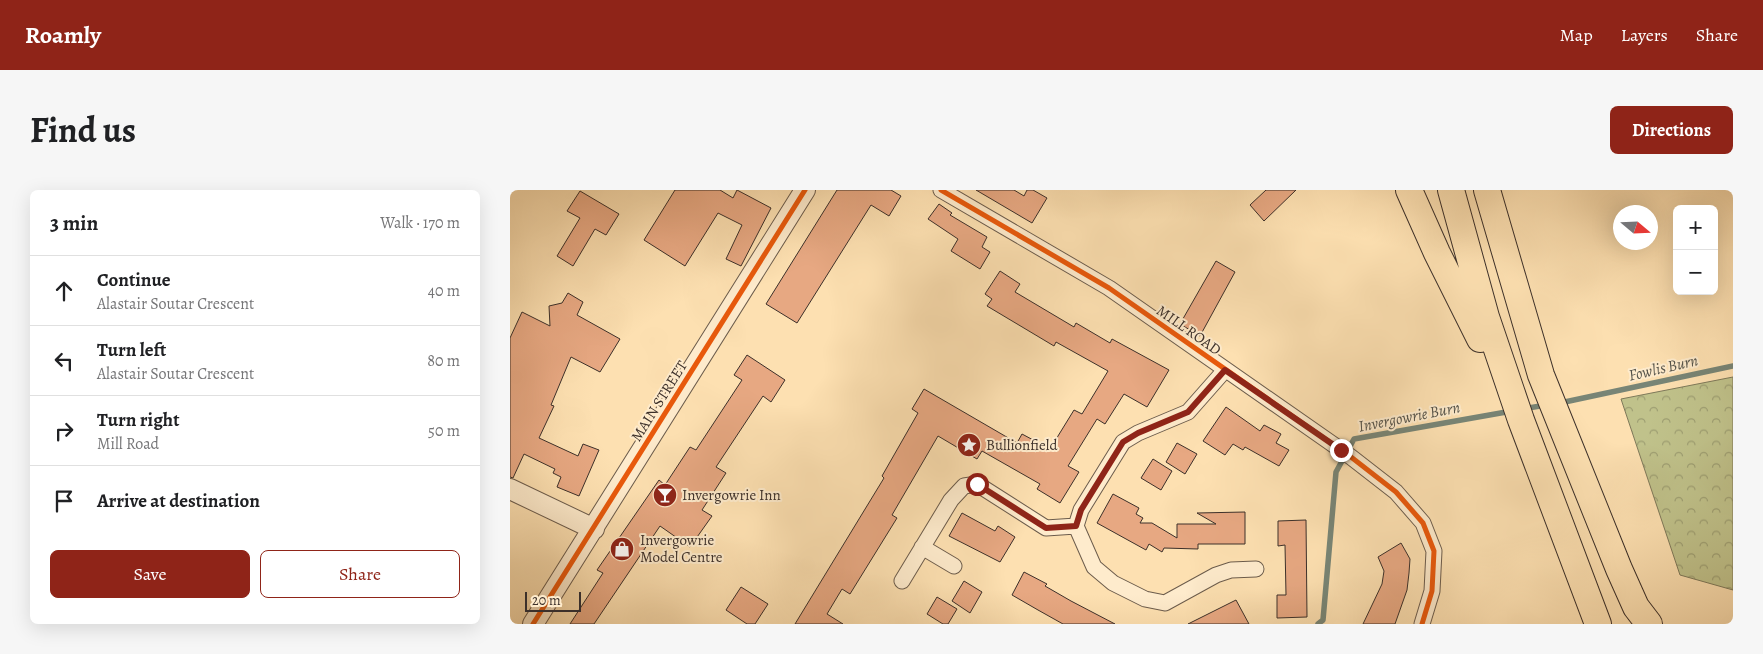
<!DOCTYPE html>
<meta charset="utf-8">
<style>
:root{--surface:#fff;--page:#f6f6f6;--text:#202124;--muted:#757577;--line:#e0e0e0;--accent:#8f2418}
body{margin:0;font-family:Alegreya,serif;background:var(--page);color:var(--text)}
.controls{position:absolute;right:15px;top:15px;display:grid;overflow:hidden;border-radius:8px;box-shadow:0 5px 20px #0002}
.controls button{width:45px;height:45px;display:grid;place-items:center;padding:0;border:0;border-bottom:1px solid var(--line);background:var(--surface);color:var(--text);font:25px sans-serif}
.compass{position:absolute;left:1103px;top:15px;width:45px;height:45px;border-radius:50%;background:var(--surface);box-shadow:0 5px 20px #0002;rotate:109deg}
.scale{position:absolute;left:15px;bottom:12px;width:56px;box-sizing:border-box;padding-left:5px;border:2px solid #3c302a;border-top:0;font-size:14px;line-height:18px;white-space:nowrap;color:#3c302a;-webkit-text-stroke:4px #feebcc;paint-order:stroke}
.stop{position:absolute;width:15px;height:15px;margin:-11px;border:4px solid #8f2418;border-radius:50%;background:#fff}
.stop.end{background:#8f2418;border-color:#fff;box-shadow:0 1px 5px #0008}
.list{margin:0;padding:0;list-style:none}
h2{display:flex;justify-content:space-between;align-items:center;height:65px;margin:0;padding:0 20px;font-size:21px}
h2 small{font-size:16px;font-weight:400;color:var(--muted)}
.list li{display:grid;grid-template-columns:32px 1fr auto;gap:15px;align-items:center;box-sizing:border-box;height:70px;padding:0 20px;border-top:1px solid var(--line)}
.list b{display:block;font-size:19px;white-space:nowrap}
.list p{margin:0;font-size:16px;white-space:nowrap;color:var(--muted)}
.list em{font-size:16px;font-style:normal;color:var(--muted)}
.actions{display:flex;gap:10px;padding:15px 20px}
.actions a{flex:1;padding:11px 0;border:1px solid var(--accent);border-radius:8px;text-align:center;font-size:18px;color:var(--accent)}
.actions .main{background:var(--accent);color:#fff}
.icon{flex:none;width:28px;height:28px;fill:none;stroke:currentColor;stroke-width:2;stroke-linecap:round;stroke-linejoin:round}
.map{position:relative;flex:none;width:1223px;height:434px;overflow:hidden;border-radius:8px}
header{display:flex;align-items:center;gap:30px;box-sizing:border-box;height:70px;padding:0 25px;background:var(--accent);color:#fff}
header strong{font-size:24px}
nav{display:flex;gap:28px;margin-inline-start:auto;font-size:18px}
.intro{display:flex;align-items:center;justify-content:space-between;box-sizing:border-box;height:120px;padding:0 30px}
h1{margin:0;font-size:35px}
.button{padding:12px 22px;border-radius:8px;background:var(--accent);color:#fff;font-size:18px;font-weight:700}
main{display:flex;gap:30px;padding:0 30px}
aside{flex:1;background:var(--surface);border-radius:8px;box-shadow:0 5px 20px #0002}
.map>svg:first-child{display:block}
.forest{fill:url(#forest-crowns);stroke:#7e795a}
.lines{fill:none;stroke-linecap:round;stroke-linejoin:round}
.stream{stroke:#788576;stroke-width:5.5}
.building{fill:#e7a882;stroke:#3c302a}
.minor-casing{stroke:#6c5c4c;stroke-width:17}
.tertiary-casing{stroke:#6c5c4c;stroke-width:22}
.trunk-casing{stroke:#3c302a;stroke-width:28}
.minor{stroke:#feebcc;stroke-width:15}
.tertiary{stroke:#feebcc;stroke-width:20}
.trunk{stroke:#fde0b1;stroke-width:26}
.cycleway-casing{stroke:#feebcc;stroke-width:8}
.cycleway{stroke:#e8590c;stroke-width:5}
.route{stroke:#8f2418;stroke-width:6}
.labels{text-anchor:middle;stroke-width:4;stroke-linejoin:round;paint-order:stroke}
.street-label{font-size:15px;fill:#3c302a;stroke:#feebcc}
.poi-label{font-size:15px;fill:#3c302a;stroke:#feebcc;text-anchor:start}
.water-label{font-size:16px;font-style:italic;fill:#55534a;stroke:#feebcc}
</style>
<header>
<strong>Roamly</strong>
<nav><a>Map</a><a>Layers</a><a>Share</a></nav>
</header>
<div class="intro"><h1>Find us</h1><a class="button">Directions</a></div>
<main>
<aside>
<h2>3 min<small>Walk · 170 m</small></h2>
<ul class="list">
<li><svg class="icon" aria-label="ahead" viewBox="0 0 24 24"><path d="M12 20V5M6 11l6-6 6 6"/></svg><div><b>Continue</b><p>Alastair Soutar Crescent</p></div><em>40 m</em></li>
<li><svg class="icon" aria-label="left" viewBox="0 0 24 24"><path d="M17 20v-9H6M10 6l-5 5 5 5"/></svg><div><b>Turn left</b><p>Alastair Soutar Crescent</p></div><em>80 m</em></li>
<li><svg class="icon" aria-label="right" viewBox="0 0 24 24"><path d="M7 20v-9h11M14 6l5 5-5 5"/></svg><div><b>Turn right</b><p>Mill Road</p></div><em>50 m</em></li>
<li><svg class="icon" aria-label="arrive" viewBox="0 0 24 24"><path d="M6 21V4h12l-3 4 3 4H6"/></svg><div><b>Arrive at destination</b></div></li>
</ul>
<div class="actions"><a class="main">Save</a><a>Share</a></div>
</aside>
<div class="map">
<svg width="1223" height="434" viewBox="0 0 1223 434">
<defs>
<pattern id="forest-crowns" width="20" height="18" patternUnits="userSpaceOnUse" patternTransform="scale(1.25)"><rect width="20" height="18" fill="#c0c28b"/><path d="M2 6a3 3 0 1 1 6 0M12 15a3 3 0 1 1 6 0" fill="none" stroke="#9d9e72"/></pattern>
</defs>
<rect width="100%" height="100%" fill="#fde0b1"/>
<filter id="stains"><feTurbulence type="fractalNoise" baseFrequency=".004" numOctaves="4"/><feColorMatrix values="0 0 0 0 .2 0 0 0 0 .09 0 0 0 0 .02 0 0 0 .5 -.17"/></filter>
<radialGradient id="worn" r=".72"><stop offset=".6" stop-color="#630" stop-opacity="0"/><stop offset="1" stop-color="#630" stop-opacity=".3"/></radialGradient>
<!-- forest -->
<path class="forest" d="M1223,187V400L1170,385L1111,209Z"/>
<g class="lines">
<!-- stream -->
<path class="stream" d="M1050,213L1223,176
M1013,219L1036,215
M808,434L813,430L826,282L844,249L1002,221"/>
</g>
<!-- building -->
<path class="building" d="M165,0H210L223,8L227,0L261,18L231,76L216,69L232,35L208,23L175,76L134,50Z
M327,0H381L391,6L379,26L361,15L287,133L256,114Z
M466,0H504L514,6L517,0H523L537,8L522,33Z
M756,0H786L754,31L740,15Z
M70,1L109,24L96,45L85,39L63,76L47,66L70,28L57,21Z
M429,14L442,23L440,25L477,47L472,57L480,62L470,79L441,61L448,49L418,29Z
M706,71L725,82L690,146L670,134Z
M490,81L510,94L505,102L564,137L566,133L600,153L602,149L659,180L637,217L614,204L595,234L587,229L558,276L569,282L550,313L527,299L530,294L472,261L467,269L428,246L382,325L387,328L340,404L332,399L317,424L333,434H285L374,288L372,286L408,223L402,219L414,199L507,253L512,244L540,259L564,220L572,224L598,181L546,152L544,156L477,116L482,109L475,104Z
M58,103L73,112L67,125L110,149L90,182L61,167L41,215L44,216L29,248L68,266L73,254L89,260L69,306L47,297L51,287L43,283L45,279L14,264L3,288L0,287V148L12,122L40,136L39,116L52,113Z
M237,165L275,190L261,212L253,206L206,277L216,283L192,320L202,326L180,357L150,336L84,434H60L93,383L87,380L149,290L155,295L180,257L186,260L232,190L224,185Z
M716,217L750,241L754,235L771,244L766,253L779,260L769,276L735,257L733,260L723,254L715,265L693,251Z
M667,253L687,264L675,284L656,272Z
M643,269L662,281L651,300L631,288Z
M603,304L629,318L626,324L633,328L630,333H642L667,348V334H706L687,323L735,322V354H688V359L654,358L652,362L639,354L636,360L587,333Z
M452,323L485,341L488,336L505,347L490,372L439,346Z
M796,330L797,427L767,428V405H776L775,355L768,356V331Z
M891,353L900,369L899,383L897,400L885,434H853L872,394L874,381L868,367Z
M514,382L537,394L535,396L561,411L605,434H553L528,420L502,405Z
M454,391L472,402L460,423L442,411Z
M231,397L258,414L245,434H237L216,420Z
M427,407L447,419L438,434H433L417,424Z
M726,410L739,434H678Z"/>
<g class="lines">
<!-- minor casing -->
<g class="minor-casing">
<path id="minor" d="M431,0L599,98L841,267L886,302L913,333L924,361L922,401L912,434
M715,180L678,222L628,243L613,252L571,320L566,336L584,377L603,393L635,409L655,413L706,385L721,380L746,379
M412,357L444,376
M392,391L441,310L454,296L467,294L536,338L566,336"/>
</g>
<!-- tertiary casing -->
<g class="tertiary-casing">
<path id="tertiary" d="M0,299L84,339
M23,434L295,0"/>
</g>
<!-- trunk casing -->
<g class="trunk-casing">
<path id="trunk" d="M899,0L927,63L970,149
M941,0L976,127L1011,230L1088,434
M977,0L1031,185L1109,379L1126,417L1139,434"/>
</g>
<!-- minor -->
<use href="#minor" class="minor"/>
<!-- tertiary -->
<use href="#tertiary" class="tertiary"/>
<!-- trunk -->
<use href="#trunk" class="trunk"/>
<!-- cycleway casing -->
<g class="cycleway-casing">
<path id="cycleway" d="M431,0L599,98L841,267L886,302L913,333L924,361L922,401L912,434
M23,434L295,0"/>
</g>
<!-- cycleway -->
<use href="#cycleway" class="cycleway"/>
</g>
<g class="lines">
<!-- route -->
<path class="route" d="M467,294L536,338L566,336L571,320L613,252L628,243L678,222L715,180L831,260"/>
</g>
<!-- icons -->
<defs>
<g id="sight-disc" transform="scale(1.25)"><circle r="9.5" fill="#8f2418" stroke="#feebcc"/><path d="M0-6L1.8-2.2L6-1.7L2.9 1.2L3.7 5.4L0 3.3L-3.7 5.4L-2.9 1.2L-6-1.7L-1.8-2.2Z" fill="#fff"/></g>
<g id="bar-disc" transform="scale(1.25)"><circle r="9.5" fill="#8f2418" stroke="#feebcc"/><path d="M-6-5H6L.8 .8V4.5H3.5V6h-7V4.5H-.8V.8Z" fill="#fff"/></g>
<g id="shop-disc" transform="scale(1.25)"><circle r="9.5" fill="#8f2418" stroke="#feebcc"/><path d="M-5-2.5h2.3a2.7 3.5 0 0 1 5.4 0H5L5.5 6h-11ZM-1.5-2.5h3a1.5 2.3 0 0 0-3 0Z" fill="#fff"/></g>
</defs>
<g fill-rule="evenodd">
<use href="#sight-disc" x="459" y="255"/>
<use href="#bar-disc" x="155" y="305"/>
<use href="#shop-disc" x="112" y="359"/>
</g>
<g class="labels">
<!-- street labels -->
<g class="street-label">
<text transform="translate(679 140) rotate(35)" y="5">MILL ROAD</text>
<text transform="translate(149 211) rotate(-58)" y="5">MAIN STREET</text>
</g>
<!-- poi labels -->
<g class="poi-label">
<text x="476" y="260">Bullionfield</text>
<text x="172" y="310">Invergowrie Inn</text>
<text x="130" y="355">Invergowrie<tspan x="130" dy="17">Model Centre</tspan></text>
</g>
<!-- water labels -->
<g class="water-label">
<text transform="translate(1153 177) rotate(-13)" y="6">Fowlis Burn</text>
<text transform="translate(899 226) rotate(-11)" y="6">Invergowrie Burn</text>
</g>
</g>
<rect width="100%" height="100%" filter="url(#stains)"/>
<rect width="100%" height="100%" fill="url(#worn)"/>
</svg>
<div class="controls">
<button>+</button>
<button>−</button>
</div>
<svg class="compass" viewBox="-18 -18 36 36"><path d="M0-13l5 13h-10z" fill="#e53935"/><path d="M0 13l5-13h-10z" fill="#757577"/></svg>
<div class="scale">20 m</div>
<div class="stop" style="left:467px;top:294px"></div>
<div class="stop end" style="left:831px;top:260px"></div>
</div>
</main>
